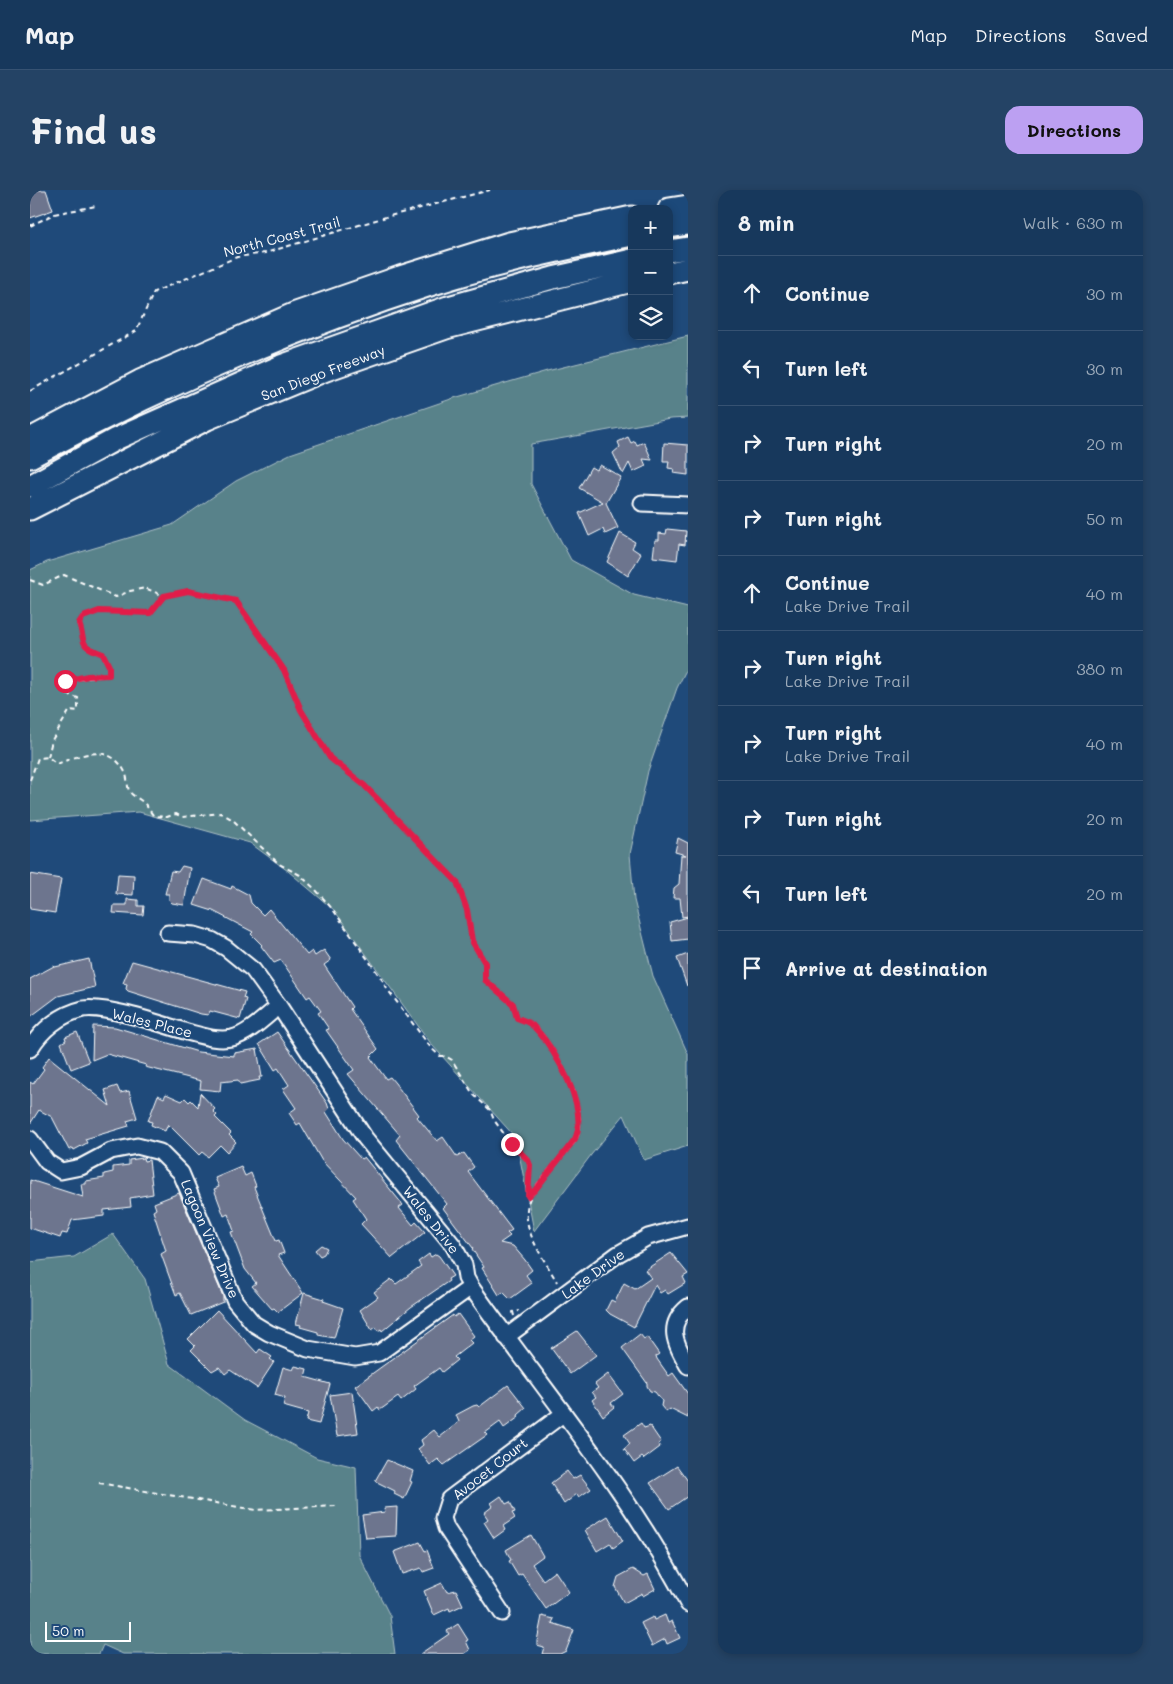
<!DOCTYPE html>
<meta charset="utf-8">
<style>
:root{--surface:#17385c;--page:#244365;--text:#f1f3f6;--muted:#9eacbb;--line:#365272;--accent:#bca0f2}
body{margin:0;font-family:Mali,sans-serif;background:var(--page);color:var(--text)}
.controls{position:absolute;right:15px;top:15px;display:grid;overflow:hidden;border-radius:10px;box-shadow:0 2px 8px #0003}
.controls button{width:45px;height:45px;display:grid;place-items:center;padding:0;border:0;border-bottom:1px solid var(--line);background:var(--surface);color:var(--text);font:25px sans-serif}
.scale{position:absolute;left:15px;bottom:12px;width:86px;box-sizing:border-box;padding-left:5px;border:2px solid #fff;border-top:0;font-size:14px;line-height:18px;white-space:nowrap;color:#fff;-webkit-text-stroke:4px #1f4a7a;paint-order:stroke}
.stop{position:absolute;width:15px;height:15px;margin:-11px;border:4px solid #e11d48;border-radius:50%;background:#fff}
.stop.end{background:#e11d48;border-color:#fff;box-shadow:0 1px 5px #0008}
.list{margin:0;padding:0;list-style:none}
h2{display:flex;justify-content:space-between;align-items:center;height:65px;margin:0;padding:0 20px;font-size:21px}
h2 small{font-size:16px;font-weight:400;color:var(--muted)}
.list li{display:grid;grid-template-columns:32px 1fr auto;gap:15px;align-items:center;box-sizing:border-box;height:75px;padding:0 20px;border-top:1px solid var(--line)}
.list b{display:block;font-size:19px;white-space:nowrap}
.list p{margin:0;font-size:16px;white-space:nowrap;color:var(--muted)}
.list em{font-size:16px;font-style:normal;color:var(--muted)}
.icon{flex:none;width:28px;height:28px;fill:none;stroke:currentColor;stroke-width:2;stroke-linecap:round;stroke-linejoin:round}
.map{position:relative;flex:none;width:658px;height:1464px;overflow:hidden;border-radius:15px}
header{display:flex;align-items:center;gap:30px;box-sizing:border-box;height:70px;padding:0 25px;background:var(--surface);border-bottom:1px solid var(--line)}
header strong{font-size:24px}
nav{display:flex;gap:28px;margin-inline-start:auto;font-size:18px}
.intro{display:flex;align-items:center;justify-content:space-between;box-sizing:border-box;height:120px;padding:0 30px}
h1{margin:0;font-size:35px}
.button{padding:12px 22px;border-radius:15px;background:var(--accent);color:#111;font-size:18px;font-weight:700}
main{display:flex;gap:30px;padding:0 30px}
aside{flex:1;background:var(--surface);border-radius:15px;box-shadow:0 2px 8px #0003}
.map>svg:first-child{display:block}
.green{fill:#58828a;stroke:#acc0c4}
.building{fill:#6d758e;stroke:#fff}
.lines{fill:none;stroke-linecap:round;stroke-linejoin:round}
.minor-casing{stroke:#fff;stroke-width:19}
.highway-casing{stroke:#fff;stroke-width:25}
.path{stroke:#fff;stroke-width:2;stroke-dasharray:5 4;stroke-linecap:butt}
.minor{stroke:#1f4a7a;stroke-width:15}
.highway{stroke:#1f4a7a;stroke-width:21}
.route{stroke:#e11d48;stroke-width:6}
.labels{text-anchor:middle;stroke-width:4;stroke-linejoin:round;paint-order:stroke}
.street-label{font-size:14px;fill:#fff;stroke:#1f4a7a}
</style>
<header>
<strong>Map</strong>
<nav><a>Map</a><a>Directions</a><a>Saved</a></nav>
</header>
<div class="intro"><h1>Find us</h1><a class="button">Directions</a></div>
<main>
<div class="map">
<svg width="658" height="1464" viewBox="0 0 658 1464">
<rect width="100%" height="100%" fill="#1f4a7a"/>
<filter id="ink" filterUnits="userSpaceOnUse"><feTurbulence type="fractalNoise" baseFrequency=".02" numOctaves="2"/><feDisplacementMap in="SourceGraphic" scale="10" xChannelSelector="R" yChannelSelector="G"/><feConvolveMatrix kernelMatrix="1 2 1 2 8 2 1 2 1" color-interpolation-filters="sRGB"/></filter>
<g filter="url(#ink)">
<!-- green -->
<path class="green" d="M658,146V228L640,229L501,254V294L541,370L604,405L658,418V476L647,498L618,581L600,664L604,710L623,786L658,864V956L614,970L594,925L561,965L504,1041L486,948L402,855L304,720L258,681L220,653L109,622L0,630V380L17,372L142,335L206,291L260,264L424,208L517,181Z
M83,1044L115,1089L139,1174L215,1230L287,1268L326,1277L329,1365L360,1426L365,1464H93L73,1455L69,1464H0V1072L44,1067Z"/>
<!-- building -->
<path class="building" d="M0,0H16L23,20L0,28Z
M598,247L601,253L605,251L607,255L614,252L622,270L613,269L616,276L603,282L599,273L593,284L583,263L590,257L588,252Z
M634,253L658,255V285L643,283L644,279L638,278L639,271H633Z
M570,275L591,287L576,313L588,338L575,344L573,339L559,346L549,323L573,312L549,298L561,277L566,280Z
M637,339L656,341L655,355L649,354L647,370L623,367L625,350H629V343L636,344Z
M590,343L605,352L602,358L611,364L598,386L577,372Z
M648,648L658,653V726L652,727L650,708H643L644,698L649,694L651,665H656L645,662Z
M152,676L160,678L154,715L142,713L139,710V704H135L141,681L148,682Z
M0,684L31,689L25,723L0,719Z
M88,684L104,685L103,705L86,704Z
M174,689L201,699L202,696L219,705L221,713L233,725L239,719L277,765L282,761L285,766L294,760L301,770L294,775L322,817L320,819L348,859L340,867L356,889L360,887L365,893L389,925L387,927L407,951L413,947L427,967L434,963L444,977L438,982L482,1040L477,1043L480,1046L470,1053L483,1056L495,1070L502,1080L496,1085L502,1093L480,1109L473,1102L469,1105L452,1078L454,1077L442,1059L443,1058L413,1018L417,1014L366,950L370,945L318,884L324,880L296,840L299,839L288,823L291,821L280,806L277,808L251,770L244,773L231,756L232,755L221,744L223,742L183,721L164,715Z
M97,709L108,710V716H114L113,725L83,723L84,715H97Z
M658,727V749L642,751L640,732Z
M658,764V795L657,796L647,768Z
M59,769L65,797L28,806L0,827V789L24,776L25,777Z
M102,771L215,802L213,808L216,809L210,829L180,821L178,825L171,824L98,801L96,799L97,794L93,793Z
M63,836L85,837L168,862L204,866V863L227,859L232,887H229L230,890L210,894L208,890L191,892L190,901L170,899L171,891L115,877L116,875L77,864L62,870Z
M47,842L59,872L41,879L31,853L36,850L35,847Z
M247,842L297,913L299,919L296,922L313,949L331,969L334,967L373,1015L369,1018L383,1035L386,1032L395,1042L362,1068L331,1034L336,1029L323,1009L326,1007L292,971L270,933L267,935L259,923L266,918L253,899L259,895L248,878L245,880L229,854Z
M19,867L80,916L75,900L87,896L90,903L99,901L107,928L97,931L99,936L55,949L57,953L44,960L43,958L39,960L22,927L9,920L0,934V892L3,894L14,879L12,877Z
M170,903L185,919L183,921L187,925L185,927L201,943L199,945L206,952L197,962L190,955L178,967L172,962L169,965L138,934L135,941L121,935L122,932L118,931L128,905L134,908L136,904L152,911L155,908L159,912L161,910L168,917Z
M113,968L114,971L119,970L123,1004L100,1008L101,1017L74,1020V1026L42,1030L37,1044L32,1043L30,1048L0,1038V990L53,1007L51,994H56V991L74,988V984L83,982V977L99,975V970Z
M211,977L215,986L221,983L226,996L224,997L234,1022L246,1051L249,1050L254,1063L248,1065L273,1103L248,1122L244,1118L242,1119L222,1096L226,1093L215,1079L201,1042L204,1041L198,1024L194,1026L184,999L189,997L185,988Z
M149,1003L193,1106V1112L161,1125L150,1103L146,1105L131,1064L136,1061L123,1021L126,1019L124,1013Z
M291,1055L297,1058L294,1064L290,1066L285,1060Z
M641,1063L658,1084L653,1087L656,1093L638,1104L635,1100L630,1103L625,1095L604,1137L580,1124L576,1120L581,1110L585,1112L594,1093L605,1099L621,1088L615,1080Z
M399,1064L401,1067L406,1064L409,1066L423,1086L418,1089L419,1091L381,1117L352,1141L351,1139L348,1141L346,1137L342,1140L330,1120L348,1107L344,1102L361,1089L366,1094L391,1076L388,1072Z
M274,1103L294,1109L293,1111L313,1118L304,1148L288,1145V1142L270,1137L271,1135L266,1134Z
M187,1120L227,1163L230,1159L242,1167L240,1169L244,1172L227,1198L200,1180L195,1184L189,1177L182,1181L161,1160L165,1156L158,1149Z
M428,1124L444,1146L439,1150L442,1153L424,1167L427,1170L412,1182L409,1178L384,1196L386,1199L371,1211L368,1207L350,1220L348,1217L343,1221L325,1196L423,1125L424,1127Z
M547,1141L566,1165L540,1184L521,1158Z
M610,1144L614,1149L617,1147L629,1164L626,1166L627,1169L639,1186L643,1183L658,1204V1228L640,1219L636,1222L631,1216L632,1211L625,1202L620,1201L617,1196V1193L592,1158Z
M265,1176L277,1179L275,1187L300,1194L289,1234L276,1231L278,1223L253,1216L255,1208L245,1205L253,1177L263,1180Z
M578,1184L593,1204L581,1213L584,1217L573,1226L562,1210L566,1207L562,1202L568,1198L565,1194Z
M478,1195L496,1218L488,1225L489,1227L474,1238L470,1232L455,1243L457,1245L414,1275L408,1269L400,1275L388,1259L393,1255L391,1250L404,1240L410,1247L429,1232L426,1225L443,1216L447,1215L449,1217Z
M322,1202L328,1243L307,1246L300,1205Z
M611,1233L614,1238L620,1236L631,1252L628,1254L630,1257L614,1269L612,1267L604,1273L594,1259L600,1254L594,1245Z
M357,1270L383,1281L380,1291L382,1292L374,1309L364,1304L365,1301L345,1291Z
M647,1276L658,1291V1306L639,1319L620,1293Z
M537,1281L543,1289L550,1285L561,1299L549,1307L547,1304L534,1314L521,1293Z
M471,1306L476,1314L480,1312L485,1322L482,1323L485,1328L473,1336L475,1340L464,1348L454,1332L458,1329L454,1323L463,1316L461,1313Z
M367,1317L366,1346L336,1348L332,1325L355,1322L354,1318Z
M578,1326L593,1351L583,1358L580,1353L567,1361L555,1340Z
M501,1345L513,1366L502,1374L513,1390L525,1381L539,1402L516,1419L492,1384L488,1386L479,1371L481,1370L476,1360Z
M390,1352L395,1361L397,1360L404,1378L393,1382L391,1378L372,1384L364,1362Z
M603,1379L614,1386L618,1384L625,1399L613,1406L612,1403L594,1413L585,1397L588,1387Z
M412,1393L417,1402L426,1400L433,1415L420,1421L419,1418L404,1425L394,1401Z
M635,1425L638,1433L642,1431L650,1448L637,1454L635,1449L622,1456L611,1433L623,1427L624,1430Z
M512,1426L524,1429L522,1433L544,1440L536,1461L530,1464H512L514,1457L507,1455V1451Z
M428,1434L438,1450L436,1451L440,1460L434,1464H390L419,1444L417,1441Z"/>
<g class="lines">
<!-- minor casing -->
<g class="minor-casing">
<path id="minor" d="M612,313L658,315
M138,743L165,745L182,750L196,758L223,780L249,816L335,948L423,1055L434,1075L436,1088L441,1097C514,1201 599,1300 658,1414
M0,859C11,840 31,824 53,819C76,815 134,835 157,842C172,846 187,851 202,848C219,844 236,826 249,816
M0,949L17,972L31,981L51,977L81,961L107,956L130,962L151,983L205,1111L224,1134L239,1143L278,1159L325,1167L349,1163L441,1097
M658,1117C635,1136 646,1154 658,1176
M476,1147L588,1064L618,1047L658,1036
M472,1423L416,1338L413,1328L419,1309L533,1224"/>
</g>
<!-- highway casing -->
<g class="highway-casing">
<path id="highway" d="M639,19L658,16
M639,37L658,34
M639,61L658,58
M639,83L658,79
M0,249L110,191L266,123L370,87L479,53L602,27
M0,267C129,197 263,139 403,94C468,73 535,59 602,45
M0,296L86,249L251,176L418,117L523,88L602,70
M0,319L177,229L296,180L416,138L602,91"/>
</g>
<!-- path -->
<path class="path" d="M0,36L24,24L66,16
M0,201L106,141L124,102L207,67L235,63L356,27L460,0
M0,390L13,395L34,385L86,407L100,401L115,398L134,406L157,401L206,411L254,480L271,521L300,568L334,595L427,692L437,720L442,751L455,773V790L483,814L487,828C492,830 500,832 504,836C524,854 561,923 546,949C533,970 499,993 497,1020C494,1044 516,1072 527,1092
M18,567L22,550L40,520L48,521V508L36,504L30,498L35,491L79,485V476L73,464C48,455 56,454 49,433L53,427L69,421L120,423L134,406
M0,590L8,568L18,567L27,574C50,565 80,552 95,582C98,588 97,595 99,601C102,606 110,609 114,613C118,617 120,622 124,626L137,627L146,624L152,627L191,623L203,630L249,674L270,685L286,700L304,721L353,791L355,796L401,858L410,866H415L422,870L443,904L460,920L464,930L482,955L498,970L500,975L498,1006L504,1002
M484,1126L483,1122L489,1121
M69,1293L226,1320L307,1316"/>
<!-- minor -->
<use href="#minor" class="minor"/>
<!-- highway -->
<use href="#highway" class="highway"/>
</g>
</g>
<g class="lines" filter="url(#ink)">
<!-- route -->
<path class="route" d="M35,491L58,486L79,485V476L73,464C48,455 56,454 49,433L53,427L69,421L120,423L134,406L158,401L206,411L254,480L271,520L300,568L334,595L427,692L437,720L442,751L455,773V790L483,814L487,828C492,830 500,832 504,837C526,859 559,919 545,949L505,1000L498,1006L500,975L498,970L482,954"/>
</g>
<g class="labels">
<!-- street labels -->
<g class="street-label">
<text transform="translate(252 47) rotate(-15)" y="5">North Coast Trail</text>
<text transform="translate(293 183) rotate(-21)" y="5">San Diego Freeway</text>
<text transform="translate(122 833) rotate(14)" y="5">Wales Place</text>
<text transform="translate(401 1030) rotate(52)" y="5">Wales Drive</text>
<text transform="translate(180 1049) rotate(67)" y="5">Lagoon View Drive</text>
<text transform="translate(563 1084) rotate(-36)" y="5">Lake Drive</text>
<text transform="translate(460 1279) rotate(-38)" y="5">Avocet Court</text>
</g>
</g>
</svg>
<div class="controls">
<button>+</button>
<button>−</button>
<button><svg class="icon" aria-label="layers" viewBox="0 0 24 24"><path d="M12 4l9 5-9 5-9-5zM3 14l9 5 9-5"/></svg></button>
</div>
<div class="scale">50 m</div>
<div class="stop" style="left:35px;top:491px"></div>
<div class="stop end" style="left:482px;top:954px"></div>
</div>
<aside>
<h2>8 min<small>Walk · 630 m</small></h2>
<ul class="list">
<li><svg class="icon" aria-label="ahead" viewBox="0 0 24 24"><path d="M12 20V5M6 11l6-6 6 6"/></svg><div><b>Continue</b></div><em>30 m</em></li>
<li><svg class="icon" aria-label="left" viewBox="0 0 24 24"><path d="M17 20v-9H6M10 6l-5 5 5 5"/></svg><div><b>Turn left</b></div><em>30 m</em></li>
<li><svg class="icon" aria-label="right" viewBox="0 0 24 24"><path d="M7 20v-9h11M14 6l5 5-5 5"/></svg><div><b>Turn right</b></div><em>20 m</em></li>
<li><svg class="icon" aria-label="right" viewBox="0 0 24 24"><path d="M7 20v-9h11M14 6l5 5-5 5"/></svg><div><b>Turn right</b></div><em>50 m</em></li>
<li><svg class="icon" aria-label="ahead" viewBox="0 0 24 24"><path d="M12 20V5M6 11l6-6 6 6"/></svg><div><b>Continue</b><p>Lake Drive Trail</p></div><em>40 m</em></li>
<li><svg class="icon" aria-label="right" viewBox="0 0 24 24"><path d="M7 20v-9h11M14 6l5 5-5 5"/></svg><div><b>Turn right</b><p>Lake Drive Trail</p></div><em>380 m</em></li>
<li><svg class="icon" aria-label="right" viewBox="0 0 24 24"><path d="M7 20v-9h11M14 6l5 5-5 5"/></svg><div><b>Turn right</b><p>Lake Drive Trail</p></div><em>40 m</em></li>
<li><svg class="icon" aria-label="right" viewBox="0 0 24 24"><path d="M7 20v-9h11M14 6l5 5-5 5"/></svg><div><b>Turn right</b></div><em>20 m</em></li>
<li><svg class="icon" aria-label="left" viewBox="0 0 24 24"><path d="M17 20v-9H6M10 6l-5 5 5 5"/></svg><div><b>Turn left</b></div><em>20 m</em></li>
<li><svg class="icon" aria-label="arrive" viewBox="0 0 24 24"><path d="M6 21V4h12l-3 4 3 4H6"/></svg><div><b>Arrive at destination</b></div></li>
</ul>
</aside>
</main>
